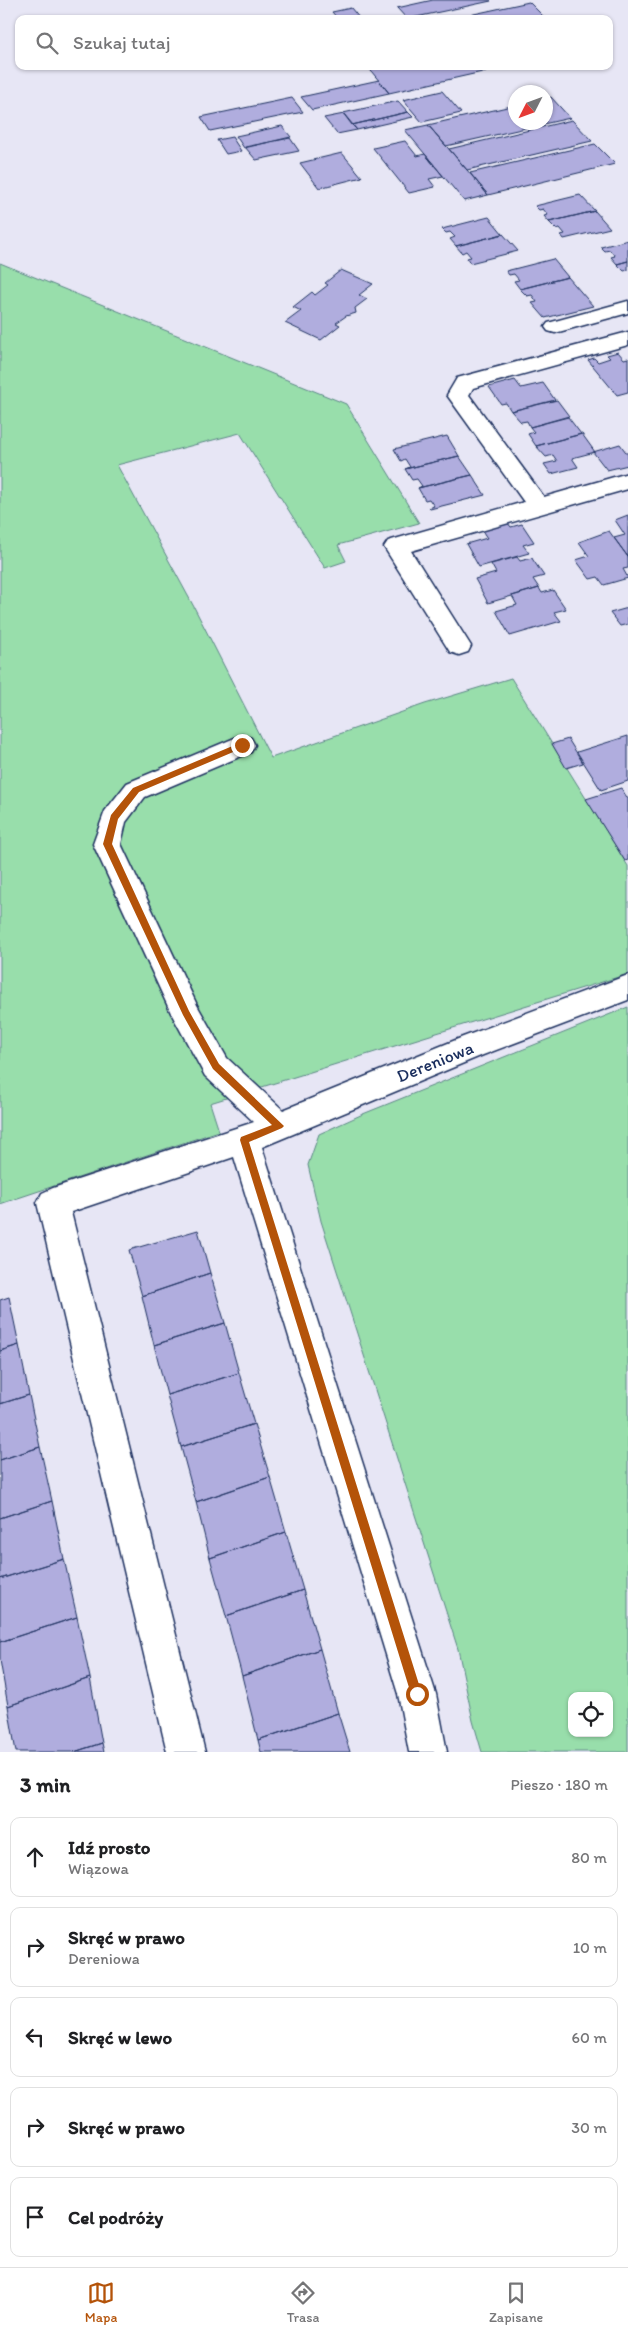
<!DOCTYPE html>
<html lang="pl">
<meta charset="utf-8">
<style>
:root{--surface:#fff;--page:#f2f2f2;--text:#202124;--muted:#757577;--line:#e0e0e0;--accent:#b45309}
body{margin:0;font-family:Itim,sans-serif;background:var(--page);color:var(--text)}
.controls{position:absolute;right:15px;bottom:15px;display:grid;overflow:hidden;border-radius:10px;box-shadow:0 1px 4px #0004}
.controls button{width:45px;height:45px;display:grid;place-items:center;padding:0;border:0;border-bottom:1px solid var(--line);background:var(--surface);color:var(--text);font:25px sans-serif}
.compass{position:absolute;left:508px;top:85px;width:45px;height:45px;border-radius:50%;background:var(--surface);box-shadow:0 1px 4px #0004;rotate:228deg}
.stop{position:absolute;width:15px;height:15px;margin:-11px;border:4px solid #b45309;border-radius:50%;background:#fff}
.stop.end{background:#b45309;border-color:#fff;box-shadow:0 1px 5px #0008}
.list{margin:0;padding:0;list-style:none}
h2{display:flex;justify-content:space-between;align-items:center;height:65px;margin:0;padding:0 20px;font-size:21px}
h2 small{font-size:16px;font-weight:400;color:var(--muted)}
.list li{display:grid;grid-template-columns:32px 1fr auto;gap:15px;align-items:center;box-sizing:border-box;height:80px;margin:0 10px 10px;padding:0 10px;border:1px solid var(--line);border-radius:10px}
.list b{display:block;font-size:19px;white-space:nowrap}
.list p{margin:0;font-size:16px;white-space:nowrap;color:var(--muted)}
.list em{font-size:16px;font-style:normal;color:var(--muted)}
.icon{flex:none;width:28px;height:28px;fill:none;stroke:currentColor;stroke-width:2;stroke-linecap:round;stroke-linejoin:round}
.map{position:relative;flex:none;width:628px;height:1752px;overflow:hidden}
.search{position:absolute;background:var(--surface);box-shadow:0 1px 4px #0004;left:15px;right:15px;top:15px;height:55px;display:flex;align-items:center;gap:12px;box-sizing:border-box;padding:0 18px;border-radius:10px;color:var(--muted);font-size:19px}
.sheet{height:515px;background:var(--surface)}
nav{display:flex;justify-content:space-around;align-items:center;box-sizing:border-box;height:70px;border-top:1px solid var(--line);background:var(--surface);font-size:14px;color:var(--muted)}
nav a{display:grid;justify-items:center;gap:2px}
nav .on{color:var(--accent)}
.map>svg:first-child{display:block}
.green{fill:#98deab;stroke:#5a8684;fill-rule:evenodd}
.building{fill:#b0adde;stroke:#1b2f5e}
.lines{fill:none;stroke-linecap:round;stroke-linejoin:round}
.minor-casing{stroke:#1b2f5e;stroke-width:3}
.minor{fill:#fff;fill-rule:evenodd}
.route{fill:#b45309}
.labels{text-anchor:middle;stroke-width:4;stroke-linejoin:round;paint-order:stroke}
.street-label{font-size:18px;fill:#1b2f5e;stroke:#fff}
</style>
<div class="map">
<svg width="628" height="1752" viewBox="0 0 628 1752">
<rect width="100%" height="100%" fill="#e7e6f5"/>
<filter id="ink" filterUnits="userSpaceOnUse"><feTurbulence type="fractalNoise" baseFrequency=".02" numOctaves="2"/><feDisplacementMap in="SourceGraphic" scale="10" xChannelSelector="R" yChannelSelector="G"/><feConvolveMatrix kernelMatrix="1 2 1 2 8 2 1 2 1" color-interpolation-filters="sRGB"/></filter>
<g filter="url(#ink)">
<!-- green -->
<path class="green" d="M0,263L346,404L419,523L338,545L346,561L325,568L240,433L117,465L194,607L271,758L425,704L511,678L628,866V974L210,1103L219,1131L0,1204Z
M628,1007V1752H482L473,1721L458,1649L321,1221L308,1165L319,1134L363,1114ZM572,1696H609V1733H572Z"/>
<!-- building -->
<path class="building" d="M433,0H490L491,1L407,19L397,8Z
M529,2L546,19H451Z
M351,8L360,19H338L332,12Z
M367,66H509L389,93Z
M379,80L389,93L312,110L301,97Z
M442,91L461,113L422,122L403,100Z
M551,97L570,118L446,146L428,125L516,105V122H546V99Z
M292,98L303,112L210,131L201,117Z
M398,101L408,112L352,125L343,113Z
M408,112L413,117L357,130L352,125Z
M344,114L357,130L337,134L324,118Z
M572,120L592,141L467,170L449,149Z
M428,125L467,170L488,195L464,201L405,130Z
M282,126L291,137L244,148L236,136Z
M232,137L241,151L226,154L217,140Z
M290,138L299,151L256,160L245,147Z
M405,141L417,156L425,154L443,176L429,179L435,187L409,193L373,148Z
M595,144L615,164L488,195L470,173Z
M342,153L362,177L319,188L300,163Z
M580,195L595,211L549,222L544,216L548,215L543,209L539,210L535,206Z
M595,211L610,228L564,239L561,235L565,234L560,228L556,229L549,222Z
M489,217L503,234L456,246L450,239L455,237L450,232L446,233L442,229Z
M503,234L518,251L470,263L467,258L471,257L466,251L462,253L456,246Z
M628,240V261L617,264L611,257L615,256L610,250L605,251L601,247Z
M553,259L568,277L520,289L514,281L519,280L514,274L509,275L506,271Z
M628,261V270L624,271L617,264Z
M341,270L373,284L359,295L367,299L355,308L356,313L346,316L336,323L340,325L321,340L285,323L301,311L293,307L312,292L315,295L328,285L325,283Z
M568,277L593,306L545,318L532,303L537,302L532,295L527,296L520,289Z
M618,352L624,359L628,358V392L617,395L588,360L594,358L598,362L610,358L607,355Z
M515,380L521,388L543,383L555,400L511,411L506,403L501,404L489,387Z
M557,400L569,416L530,427L527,421L521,422L511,411Z
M568,417L581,434L536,446L528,434L534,432L530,427Z
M582,434L595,452L572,458L578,467L551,474L544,464L557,461L553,455L546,457L536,446Z
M447,436L459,456L405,469L410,467L405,459L401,461L394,449Z
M620,444L628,455V465L607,470L593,452Z
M459,456L472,475L418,488L422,486L417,479L412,480L405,469Z
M472,475L485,495L430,509L429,508L434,506L429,499L425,500L418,488Z
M628,515V557L614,538L625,535L615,520Z
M507,522L511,527L522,524L534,542L523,545L529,553L479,567L466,544L487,538L481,529Z
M609,531L628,557V568L623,569L628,578L604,585L598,577L590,579L576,560L589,556L579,542Z
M517,557L520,561L532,558L533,560L544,576L533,579L539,588L488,603L475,579L496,573L491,564Z
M539,588L542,593L553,590L566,609L554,612L561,621L510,636L496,611L517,605L512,596Z
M628,608V624L620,626L610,613Z
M628,736V781L601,790L577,752Z
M568,739L583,763L566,768L552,744Z
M621,788L628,799V860L625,861L586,799Z
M198,1230L210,1273L142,1296L129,1250Z
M210,1273L225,1323L154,1345L142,1296Z
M9,1297L19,1345L0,1351V1300Z
M225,1323L239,1373L167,1395L154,1345Z
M19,1345L29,1395L0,1404V1351Z
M239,1373L254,1424L181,1447L167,1395Z
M29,1395L40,1447L0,1460V1404Z
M254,1424L270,1477L196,1502L181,1447Z
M40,1447L52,1501L0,1518V1460Z
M270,1477L286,1532L210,1558L196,1502Z
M52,1501L64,1559L0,1579V1518Z
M286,1532L303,1590L226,1616L210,1558Z
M64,1559L77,1617L0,1642V1579Z
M303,1590L320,1649L242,1676L226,1616Z
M77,1617L90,1678L8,1706L0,1660V1642Z
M320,1649L338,1713L258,1740L242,1676Z
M90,1678L102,1743L74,1752H16L8,1706Z
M338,1713L350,1752H261L258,1740Z
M102,1743L104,1752H74Z"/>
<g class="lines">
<!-- minor casing -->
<g class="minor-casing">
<path id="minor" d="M628,301V313L555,333L548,331L545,327L548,323Z
M628,332V345L473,388L469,395L544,497L628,473V489L411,551L471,646L468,652L459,655L450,652L384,547L388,541L524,502L447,395L457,378Z
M242,735L251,738L255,745L251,752L145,797L126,822L121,844L197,1005L227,1058L283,1110L463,1037L628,975V1000L483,1055L262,1147L436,1694L447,1752H409L398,1694L234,1157L71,1212L205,1752H167L37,1203L42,1193L53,1188L254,1122L205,1076L171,1013L93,844L105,811L127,783Z"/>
</g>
<!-- minor -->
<use href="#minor" class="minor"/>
</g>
</g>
<!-- route -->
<path class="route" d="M242,742L245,743V747L139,792L118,819L112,844L189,1011L219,1064L284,1126L282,1128L249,1142L422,1694L417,1700L411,1694L240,1140L241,1137L272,1125L213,1069L183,1015L103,844L111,815L133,788Z"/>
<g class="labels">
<!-- street labels -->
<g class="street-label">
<text transform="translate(435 1062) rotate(-22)" y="6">Dereniowa</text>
</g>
</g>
</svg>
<div class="controls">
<button><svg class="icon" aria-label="locate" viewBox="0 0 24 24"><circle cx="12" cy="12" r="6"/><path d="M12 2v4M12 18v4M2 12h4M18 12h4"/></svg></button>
</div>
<svg class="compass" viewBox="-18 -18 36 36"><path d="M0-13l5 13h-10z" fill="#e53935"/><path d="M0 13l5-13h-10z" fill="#757577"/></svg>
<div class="stop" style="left:417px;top:1694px"></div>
<div class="stop end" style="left:242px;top:745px"></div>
<div class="search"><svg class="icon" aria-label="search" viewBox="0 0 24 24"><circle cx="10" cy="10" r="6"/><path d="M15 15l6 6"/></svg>Szukaj tutaj</div>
</div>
<section class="sheet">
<h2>3 min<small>Pieszo · 180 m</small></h2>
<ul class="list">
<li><svg class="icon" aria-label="ahead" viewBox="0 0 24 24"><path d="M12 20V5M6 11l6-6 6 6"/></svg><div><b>Idź prosto</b><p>Wiązowa</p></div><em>80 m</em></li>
<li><svg class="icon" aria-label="right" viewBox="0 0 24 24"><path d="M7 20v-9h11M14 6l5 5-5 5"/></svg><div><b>Skręć w prawo</b><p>Dereniowa</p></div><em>10 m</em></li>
<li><svg class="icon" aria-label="left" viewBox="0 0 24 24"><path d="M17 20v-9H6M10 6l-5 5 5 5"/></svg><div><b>Skręć w lewo</b></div><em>60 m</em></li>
<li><svg class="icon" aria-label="right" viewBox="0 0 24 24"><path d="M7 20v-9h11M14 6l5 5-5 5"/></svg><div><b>Skręć w prawo</b></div><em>30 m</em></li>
<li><svg class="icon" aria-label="arrive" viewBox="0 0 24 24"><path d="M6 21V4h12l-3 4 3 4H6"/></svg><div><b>Cel podróży</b></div></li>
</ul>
</section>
<nav>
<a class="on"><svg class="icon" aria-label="map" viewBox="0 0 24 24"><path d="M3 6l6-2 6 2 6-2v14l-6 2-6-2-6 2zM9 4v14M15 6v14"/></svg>Mapa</a>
<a><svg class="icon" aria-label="directions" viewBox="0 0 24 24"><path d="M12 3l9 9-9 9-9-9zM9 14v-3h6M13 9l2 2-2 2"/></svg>Trasa</a>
<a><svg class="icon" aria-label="saved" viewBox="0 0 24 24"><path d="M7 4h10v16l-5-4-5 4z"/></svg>Zapisane</a>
</nav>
